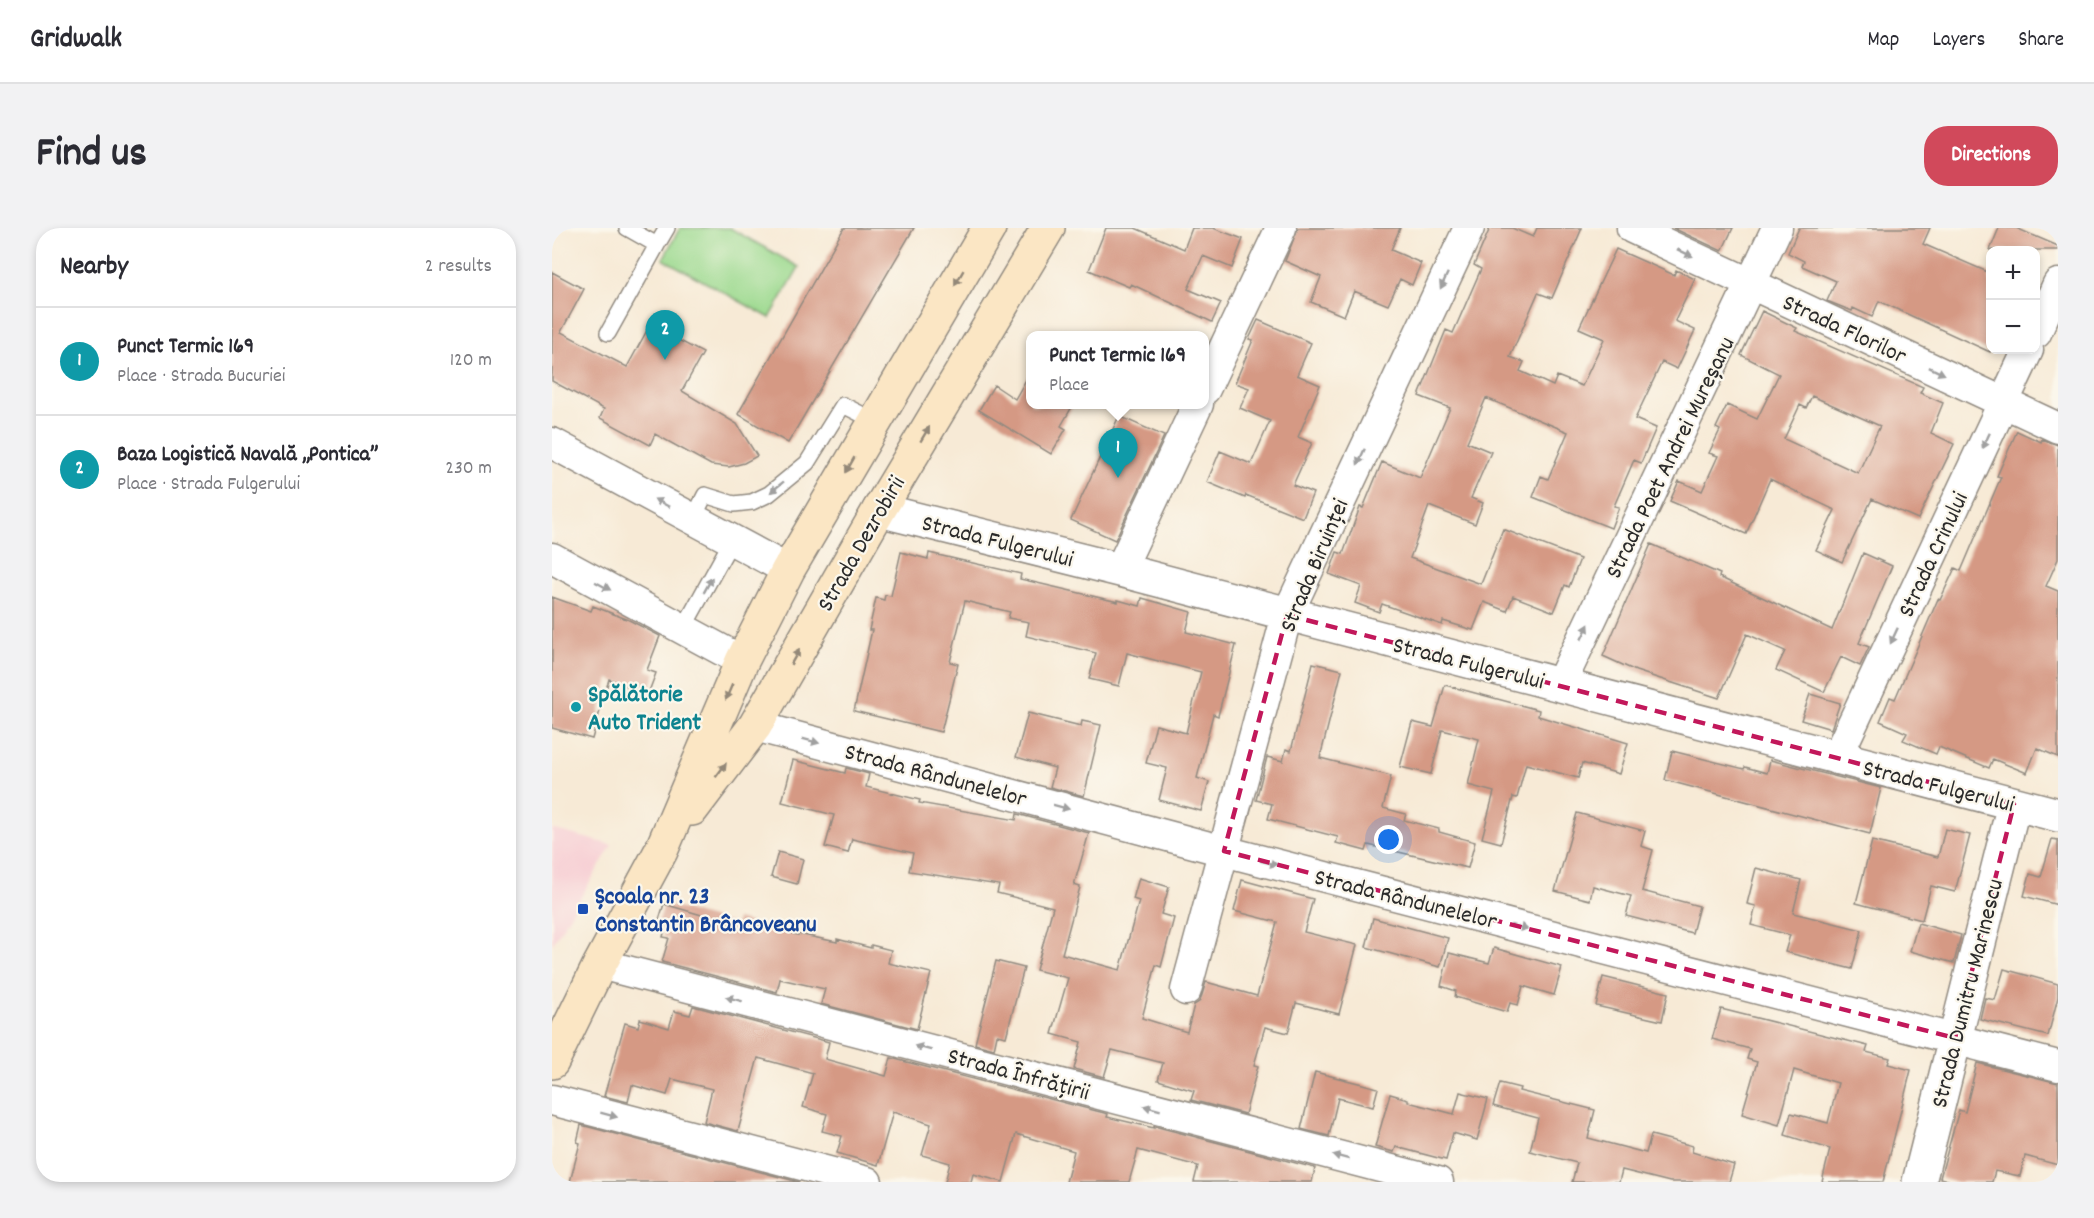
<!DOCTYPE html>
<meta charset="utf-8">
<style>
:root{--surface:#fff;--page:#f2f2f3;--text:#2b2b33;--muted:#7c7c81;--line:#e1e1e2;--accent:#d1495b}
body{margin:0;font-family:Dekko,sans-serif;background:var(--page);color:var(--text)}
.controls{position:absolute;right:18px;top:18px;display:grid;overflow:hidden;border-radius:12px;box-shadow:0 3px 9px #0003}
.controls button{width:54px;height:54px;display:grid;place-items:center;padding:0;border:0;border-bottom:2px solid var(--line);background:var(--surface);color:var(--text);font:30px sans-serif}
.you{position:absolute;left:837px;top:612px;width:21px;height:21px;margin:-15px;border:4px solid #fff;border-radius:50%;background:#1a73e8;box-shadow:0 0 0 9px #1a73e833}
.badge{display:grid;place-items:center;width:39px;height:39px;border-radius:50%;background:var(--accent);color:#fff;font-size:20px;font-weight:700}
.pin{position:absolute;translate:-50% -50px;filter:drop-shadow(0 2px 3px #0008)}
.pin::after{content:'';position:absolute;top:32px;width:21px;height:18px;background:inherit;clip-path:polygon(0 0,100% 0,50% 100%)}
.popup{position:absolute;left:474px;top:103px;width:183px;height:78px;box-sizing:border-box;display:grid;place-content:center;border-radius:12px;background:var(--surface);filter:drop-shadow(0 2px 4px #0005);font-size:20px;white-space:nowrap;color:var(--muted)}
.popup b{font-size:22px;color:var(--text)}
.popup::after{content:'';position:absolute;left:50%;top:100%;margin-left:-12px;border:12px solid transparent;border-top-color:var(--surface)}
.list{margin:0;padding:0;list-style:none}
h2{display:flex;justify-content:space-between;align-items:center;height:78px;margin:0;padding:0 24px;font-size:26px}
h2 small{font-size:20px;font-weight:400;color:var(--muted)}
.list li{display:grid;grid-template-columns:39px 1fr auto;gap:18px;align-items:center;box-sizing:border-box;height:108px;padding:0 24px;border-top:2px solid var(--line)}
.list b{display:block;font-size:22px;white-space:nowrap}
.list p{margin:0;font-size:20px;white-space:nowrap;color:var(--muted)}
.list em{font-size:20px;font-style:normal;color:var(--muted)}
.map{position:relative;flex:none;width:1506px;height:954px;overflow:hidden;border-radius:24px}
header{display:flex;align-items:center;gap:36px;box-sizing:border-box;height:84px;padding:0 30px;background:var(--surface);border-bottom:2px solid var(--line)}
header strong{font-size:28px}
nav{display:flex;gap:33px;margin-inline-start:auto;font-size:21px}
.intro{display:flex;align-items:center;justify-content:space-between;box-sizing:border-box;height:144px;padding:0 36px}
h1{margin:0;font-size:42px}
.button{padding:15px 27px;border-radius:24px;background:var(--accent);color:#fff;font-size:21px;font-weight:700}
main{display:flex;gap:36px;padding:0 36px}
aside{flex:1;background:var(--surface);border-radius:24px;box-shadow:0 3px 9px #0003}
.map>svg:first-child{display:block}
.built{fill:#f7cfd4}
.green{fill:#9bd98e;stroke:#63825c;stroke-width:1.5}
.building{fill:#d59984;fill-rule:evenodd}
.lines{fill:none;stroke-linecap:round;stroke-linejoin:round}
.service-casing{stroke:#918a80;stroke-width:18}
.minor-casing{stroke:#918a80;stroke-width:33}
.tertiary-casing{stroke:#918a80;stroke-width:36}
.secondary-casing{stroke:#918a80;stroke-width:36}
.service{stroke:#fff;stroke-width:15}
.minor{stroke:#fff;stroke-width:30}
.tertiary{stroke:#fff;stroke-width:33}
.secondary{stroke:#fbe6c4;stroke-width:33}
.oneway{fill:#a0a0a0}
.oneway2{fill:#938878}
.marked{fill:none;stroke:#c2185b;stroke-width:4.5;stroke-dasharray:12 8;stroke-linejoin:round}
.culture-dot{fill:#0f9aa8;stroke:#fbf7ec;stroke-width:2}
.transit-dot{fill:#1a4fb4;stroke:#fbf7ec;stroke-width:2}
.labels{text-anchor:middle;stroke-width:4.5;stroke-linejoin:round;paint-order:stroke}
.street-label{font-size:24px;fill:#2b2b2b;stroke:#fbf7ec}
.culture-label{font-size:24px;font-weight:bold;fill:#0d838f;stroke:#fbf7ec;text-anchor:start}
.transit-label{font-size:24px;font-weight:bold;fill:#164399;stroke:#fbf7ec;text-anchor:start}
</style>
<header>
<strong>Gridwalk</strong>
<nav><a>Map</a><a>Layers</a><a>Share</a></nav>
</header>
<div class="intro"><h1>Find us</h1><a class="button">Directions</a></div>
<main>
<aside>
<h2>Nearby<small>2 results</small></h2>
<ul class="list">
<li><span class="badge" style="background:#0f9aa8">1</span><div><b>Punct Termic 169</b><p>Place · Strada Bucuriei</p></div><em>120 m</em></li>
<li><span class="badge" style="background:#0f9aa8">2</span><div><b>Baza Logistică Navală „Pontica”</b><p>Place · Strada Fulgerului</p></div><em>230 m</em></li>
</ul>
</aside>
<div class="map">
<svg width="1506" height="954" viewBox="0 0 1506 954">
<rect width="100%" height="100%" fill="#fbf7ec"/>
<filter id="ink" filterUnits="userSpaceOnUse"><feTurbulence type="fractalNoise" baseFrequency=".0167" numOctaves="2"/><feDisplacementMap in="SourceGraphic" scale="12" xChannelSelector="R" yChannelSelector="G"/><feConvolveMatrix kernelMatrix="1 2 1 2 8 2 1 2 1" color-interpolation-filters="sRGB"/></filter>
<filter id="wash" filterUnits="userSpaceOnUse"><feTurbulence type="fractalNoise" baseFrequency=".008" numOctaves="4" result="noise"/><feDisplacementMap in="SourceGraphic" scale="24" xChannelSelector="R" yChannelSelector="G"/><feGaussianBlur stdDeviation="1.35" result="paint"/><feColorMatrix in="noise" values="0 0 0 0 0 0 0 0 0 0 0 0 0 0 0 0 0 1.4 0 .05"/><feComposite in="paint" operator="in"/></filter>
<g filter="url(#wash)">
<rect width="100%" height="100%" fill="#f7ead6"/>
<!-- built -->
<path class="built" d="M0,601L60,617L0,717Z"/>
<!-- green -->
<path class="green" d="M128,0H178L247,39L218,90L111,31Z"/>
<g id="blocks">
<!-- building -->
<path class="building" d="M292,0H362L236,215L186,186Z
M554,0H583L632,21L640,0H661L691,11L680,40L651,28L636,61L669,75L660,94L579,56L577,59L537,42Z
M746,0H848L839,22L869,35L860,57L848,51L836,77L802,63L792,88L759,74L769,49L733,33Z
M938,0H960L981,9L985,0H1030L1000,70L986,65L958,129L972,134L968,143L1001,158L1005,148L1030,158L1052,111L1027,100L1064,21L1122,47L1124,42L1143,51L1123,93L1143,102L1125,141L1110,134L1083,191L1104,200L1089,235L1082,232L1062,278L1067,279L1059,300L981,269L989,248L996,251L1016,204L934,170L915,214L939,224L919,270L931,275L923,296L877,278L858,330L929,356L951,301L1028,331L1017,359L1013,357L1002,384L961,368L955,383L932,374L921,402L891,393L890,397L830,376L827,384L803,375L809,358L777,346L785,324L791,326L808,279L811,280L830,234L868,250L898,180L867,168L894,102L901,105L929,41L922,37Z
M1121,0H1181L1170,23Z
M1247,0H1378L1371,16L1438,45V124L1327,73L1320,89L1301,80L1300,83L1275,73L1284,53L1250,38L1252,33L1236,25Z
M1447,0H1464L1506,18V22H1438Z
M0,44L32,61L9,104L75,139L98,97L151,125L130,163L185,196L205,228L192,235L177,239L159,237L103,206L98,217L48,190L52,181L0,153Z
M1210,83L1245,100L1243,103L1371,159L1368,165L1391,175L1379,205L1402,216L1366,291L1320,271L1290,334L1264,322L1283,282L1218,251L1194,306L1118,273L1127,253L1150,263L1166,228L1157,225L1168,202L1164,200L1175,177L1205,191L1227,146L1189,127ZM1260,168L1328,198L1306,245L1232,211L1248,177L1254,180Z
M706,92L759,115L745,147L768,157L746,209L760,215L741,257L761,265L751,290L694,267L693,270L655,254L668,223L699,236L718,193L688,180L697,160L683,155L701,112L697,111Z
M479,143V177H521L509,198L514,201L499,226L427,182L442,157L463,171Z
M567,188L612,208L563,312L519,292Z
M1465,203L1489,214L1490,211L1506,217V331L1494,358L1506,363V529L1485,520L1475,545L1441,531L1437,540L1387,519L1384,526L1351,512L1355,505L1328,493L1338,469L1343,471L1386,371L1388,372L1403,340L1409,343L1449,249L1445,248Z
M1099,316L1168,346L1167,349L1280,402L1311,325L1340,338L1307,415L1317,419L1308,438L1289,429L1272,464L1224,442L1233,423L1195,406L1167,470L1084,443L1051,428Z
M349,324L376,331L377,325L469,346L468,351L566,374V372L588,378L590,370L639,384L634,404L684,417L666,488L661,486L645,550L657,554L649,583L607,572L615,540L594,535L604,497L634,505L649,444L575,425L567,458L537,451L544,425L474,408L477,394L456,390L458,384L413,373L398,434L406,436L389,504L302,483L320,402H317L324,370L332,372L333,367L339,368Z
M0,369L39,383L41,378L77,392L108,408L95,442L104,445L96,466L57,451L40,511L0,500Z
M761,435L790,442L768,530L839,548L831,580L854,586L852,592L887,601V604L923,614L916,640L816,617L814,623L784,615L786,609L716,591L720,576L704,572L715,529L731,533L734,521L739,523Z
M893,457L987,482L986,488L1076,515L1067,546L1030,535L1026,550L974,536L965,570L961,569L949,615L930,610L942,564L916,557L927,511L890,502L879,546L848,539L860,494L881,499Z
M1258,466L1288,475L1279,501L1249,492Z
M476,485L529,498L530,493L549,497L532,568L498,559L503,540L464,529Z
M1120,523L1192,541L1193,539L1215,545L1218,532L1329,560L1318,606L1113,552Z
M241,532L293,545L294,540L317,546L314,559L368,572L367,575L464,592L465,586L537,605L522,657L528,659L510,726L568,742L587,673L581,671L587,650L617,659L609,686L622,690L609,739L604,737L590,790L635,804L642,777L647,774L650,767L654,754L705,768L725,694L682,683L690,652L761,671L752,704L805,717L787,786L744,775L736,805L713,799L702,837L706,838L693,886L639,872L642,863L606,852L611,835L560,822L552,849L522,841L529,814L500,806L516,750L484,742L501,679L445,665L447,657L357,643L361,625L300,611L296,625L273,619L282,587L230,574Z
M1025,585L1093,603L1089,618L1101,622L1090,663L1147,678L1140,705L1074,688L1079,668L1041,658L1038,672L1003,663Z
M1393,601L1418,607L1403,664L1379,658L1370,692L1304,675L1320,613L1386,629Z
M1500,611L1506,612V677L1472,668L1478,646L1489,649Z
M226,624L251,631L245,656L219,649Z
M1204,640L1249,652L1241,685L1310,702L1300,741L1233,724L1238,707L1199,697L1204,678L1195,676Z
M112,676L184,697L185,691L246,707V706L285,714V711L319,720V717L339,722L336,735L379,745L365,801L269,776L273,761L228,751L225,764L110,734L117,710L111,709L113,701L105,698Z
M821,690L896,710L888,739L814,719Z
M1366,695L1409,707L1402,735L1358,723Z
M942,720L1010,739L1002,767L971,758L966,777L958,775L955,784L903,769L904,763L889,758L897,725L937,735Z
M444,733L472,740L454,809L445,807L442,821L423,816Z
M1452,741L1506,756V769L1496,808L1428,791L1433,770L1443,772Z
M1051,749L1116,765L1110,793L1044,778Z
M141,778L277,814L273,831L334,848L339,830L556,886L555,889L602,900V898L763,940L760,954H642L646,938L586,922L577,954H514L522,923L464,906L451,954L421,946L419,954H393L398,935L370,927L379,896L341,884L326,937L285,925L290,908L270,903L275,886L251,879L261,845L206,830L186,903L152,894L160,861L120,851L115,867L80,857L76,874L52,868L73,795L86,799L88,791L117,800L122,783L138,787Z
M1169,781L1316,818L1314,824L1338,830L1336,836L1359,842L1331,954H1270L1278,921L1233,907L1239,885L1276,895L1286,855L1242,842L1227,897L1190,886L1205,834L1195,831L1198,821L1160,811Z
M1425,835L1506,855V937L1473,928L1468,948L1443,943L1440,954H1402L1388,950L1407,882L1413,884Z
M763,844L826,860L821,879L786,870L777,908L749,901Z
M948,855L968,860L967,863L1043,882L1036,910L1094,925L1099,907L1141,918L1140,924L1182,937L1177,954H1118L1070,942L1067,954H1020L1025,935L978,923L986,890L941,878Z
M908,864L936,871L925,912L901,905L894,932L844,919L842,924L823,919L838,866L856,871V874L902,886Z
M29,897L247,954H18L28,915L25,914Z"/>
</g>
</g>
<g filter="url(#ink)">
<use href="#blocks" fill-opacity="0" stroke="#918a80" stroke-width="1.5"/>
<g class="lines">
<!-- service casing -->
<g class="service-casing">
<path id="service" d="M75,0L105,17L115,0
M56,105L105,17
M141,291L153,267L182,276L200,274L217,266L255,235L291,177L323,193
M131,401L180,312"/>
</g>
<!-- minor casing -->
<g class="minor-casing">
<path id="minor" d="M1080,0L1506,200
M1484,105L1506,56
M653,161L729,0
M0,215L236,342
M0,330L190,433
M568,342L646,176
M1008,457L1225,0
M203,498L672,623L1506,838
M1284,531L1476,122
M48,736L886,954
M634,762L735,387L917,0
M0,872L315,954"/>
</g>
<!-- tertiary casing -->
<g class="tertiary-casing">
<path id="tertiary" d="M327,282L568,342L1506,587
M1367,954L1462,576"/>
</g>
<!-- secondary casing -->
<g class="secondary-casing">
<path id="secondary" d="M140,581L203,498L327,282L496,0
M0,834L48,736L109,623L190,433L236,342L437,0"/>
</g>
<!-- service -->
<use href="#service" class="service"/>
<!-- minor -->
<use href="#minor" class="minor"/>
<!-- tertiary -->
<use href="#tertiary" class="tertiary"/>
<!-- secondary -->
<use href="#secondary" class="secondary"/>
</g>
<!-- one-way arrows -->
<defs><path id="oneway-solid" d="M-6-.8H1V-3.2L6.5 0L1 3.2V.8H-6Z" transform="scale(1.5)"/></defs>
<g class="oneway">
<use href="#oneway-solid" transform="translate(1133 25) rotate(25)"/>
<use href="#oneway-solid" transform="translate(892 53) rotate(115)"/>
<use href="#oneway-solid" transform="translate(1385 143) rotate(25)"/>
<use href="#oneway-solid" transform="translate(1434 213) rotate(115)"/>
<use href="#oneway-solid" transform="translate(809 229) rotate(115)"/>
<use href="#oneway-solid" transform="translate(225 259) rotate(141)"/>
<use href="#oneway-solid" transform="translate(110 275) rotate(-152)"/>
<use href="#oneway-solid" transform="translate(156 357) rotate(-61)"/>
<use href="#oneway-solid" transform="translate(51 358) rotate(28)"/>
<use href="#oneway-solid" transform="translate(1033 404) rotate(-64)"/>
<use href="#oneway-solid" transform="translate(1342 408) rotate(115)"/>
<use href="#oneway-solid" transform="translate(259 513) rotate(15)"/>
<use href="#oneway-solid" transform="translate(509 579) rotate(15)"/>
<use href="#oneway-solid" transform="translate(717 635) rotate(14)"/>
<use href="#oneway-solid" transform="translate(967 699) rotate(14)"/>
<use href="#oneway-solid" transform="translate(182 771) rotate(-165)"/>
<use href="#oneway-solid" transform="translate(371 820) rotate(-165)"/>
<use href="#oneway-solid" transform="translate(600 880) rotate(-165)"/>
<use href="#oneway-solid" transform="translate(57 887) rotate(15)"/>
<use href="#oneway-solid" transform="translate(789 929) rotate(-165)"/>
</g>
<g class="oneway2">
<use href="#oneway-solid" transform="translate(407 50) rotate(120)"/>
<use href="#oneway-solid" transform="translate(373 206) rotate(-59)"/>
<use href="#oneway-solid" transform="translate(298 237) rotate(120)"/>
<use href="#oneway-solid" transform="translate(243 429) rotate(-60)"/>
<use href="#oneway-solid" transform="translate(177 464) rotate(113)"/>
<use href="#oneway-solid" transform="translate(169 542) rotate(-53)"/>
</g>
</g>
<!-- marked area -->
<path class="marked" d="M735,387L1462,576L1403,810L672,623Z"/>
<!-- markers -->
<circle class="culture-dot" cx="24" cy="479" r="6"/>
<rect class="transit-dot" x="25" y="675" width="12" height="12" rx="3"/>
<g class="labels">
<!-- street labels -->
<g class="street-label">
<text transform="translate(1293 100) rotate(25)" y="8">Strada Florilor</text>
<text transform="translate(1117 229) rotate(-64)" y="8">Strada Poet Andrei Mureșanu</text>
<text transform="translate(446 312) rotate(14)" y="8">Strada Fulgerului</text>
<text transform="translate(308 315) rotate(-60)" y="8">Strada Dezrobirii</text>
<text transform="translate(1380 326) rotate(-65)" y="8">Strada Crinului</text>
<text transform="translate(761 337) rotate(-67)" y="8">Strada Biruinței</text>
<text transform="translate(917 434) rotate(14)" y="8">Strada Fulgerului</text>
<text transform="translate(384 546) rotate(15)" y="8">Strada Rândunelelor</text>
<text transform="translate(1387 557) rotate(14)" y="8">Strada Fulgerului</text>
<text transform="translate(854 670) rotate(14)" y="8">Strada Rândunelelor</text>
<text transform="translate(1414 765) rotate(-76)" y="8">Strada Dumitru Marinescu</text>
<text transform="translate(467 845) rotate(15)" y="8">Strada Înfrățirii</text>
</g>
<!-- culture labels -->
<g class="culture-label">
<text x="36" y="473">Spălătorie<tspan x="36" dy="28">Auto Trident</tspan></text>
</g>
<!-- transit labels -->
<g class="transit-label">
<text x="43" y="675">Școala nr. 23<tspan x="43" dy="28">Constantin Brâncoveanu</tspan></text>
</g>
</g>
</svg>
<div class="controls">
<button>+</button>
<button>−</button>
</div>
<div class="you"></div>
<div class="pin badge" style="left:566px;top:250px;background:#0f9aa8">1</div>
<div class="popup"><b>Punct Termic 169</b>Place</div>
<div class="pin badge" style="left:113px;top:132px;background:#0f9aa8">2</div>
</div>
</main>
